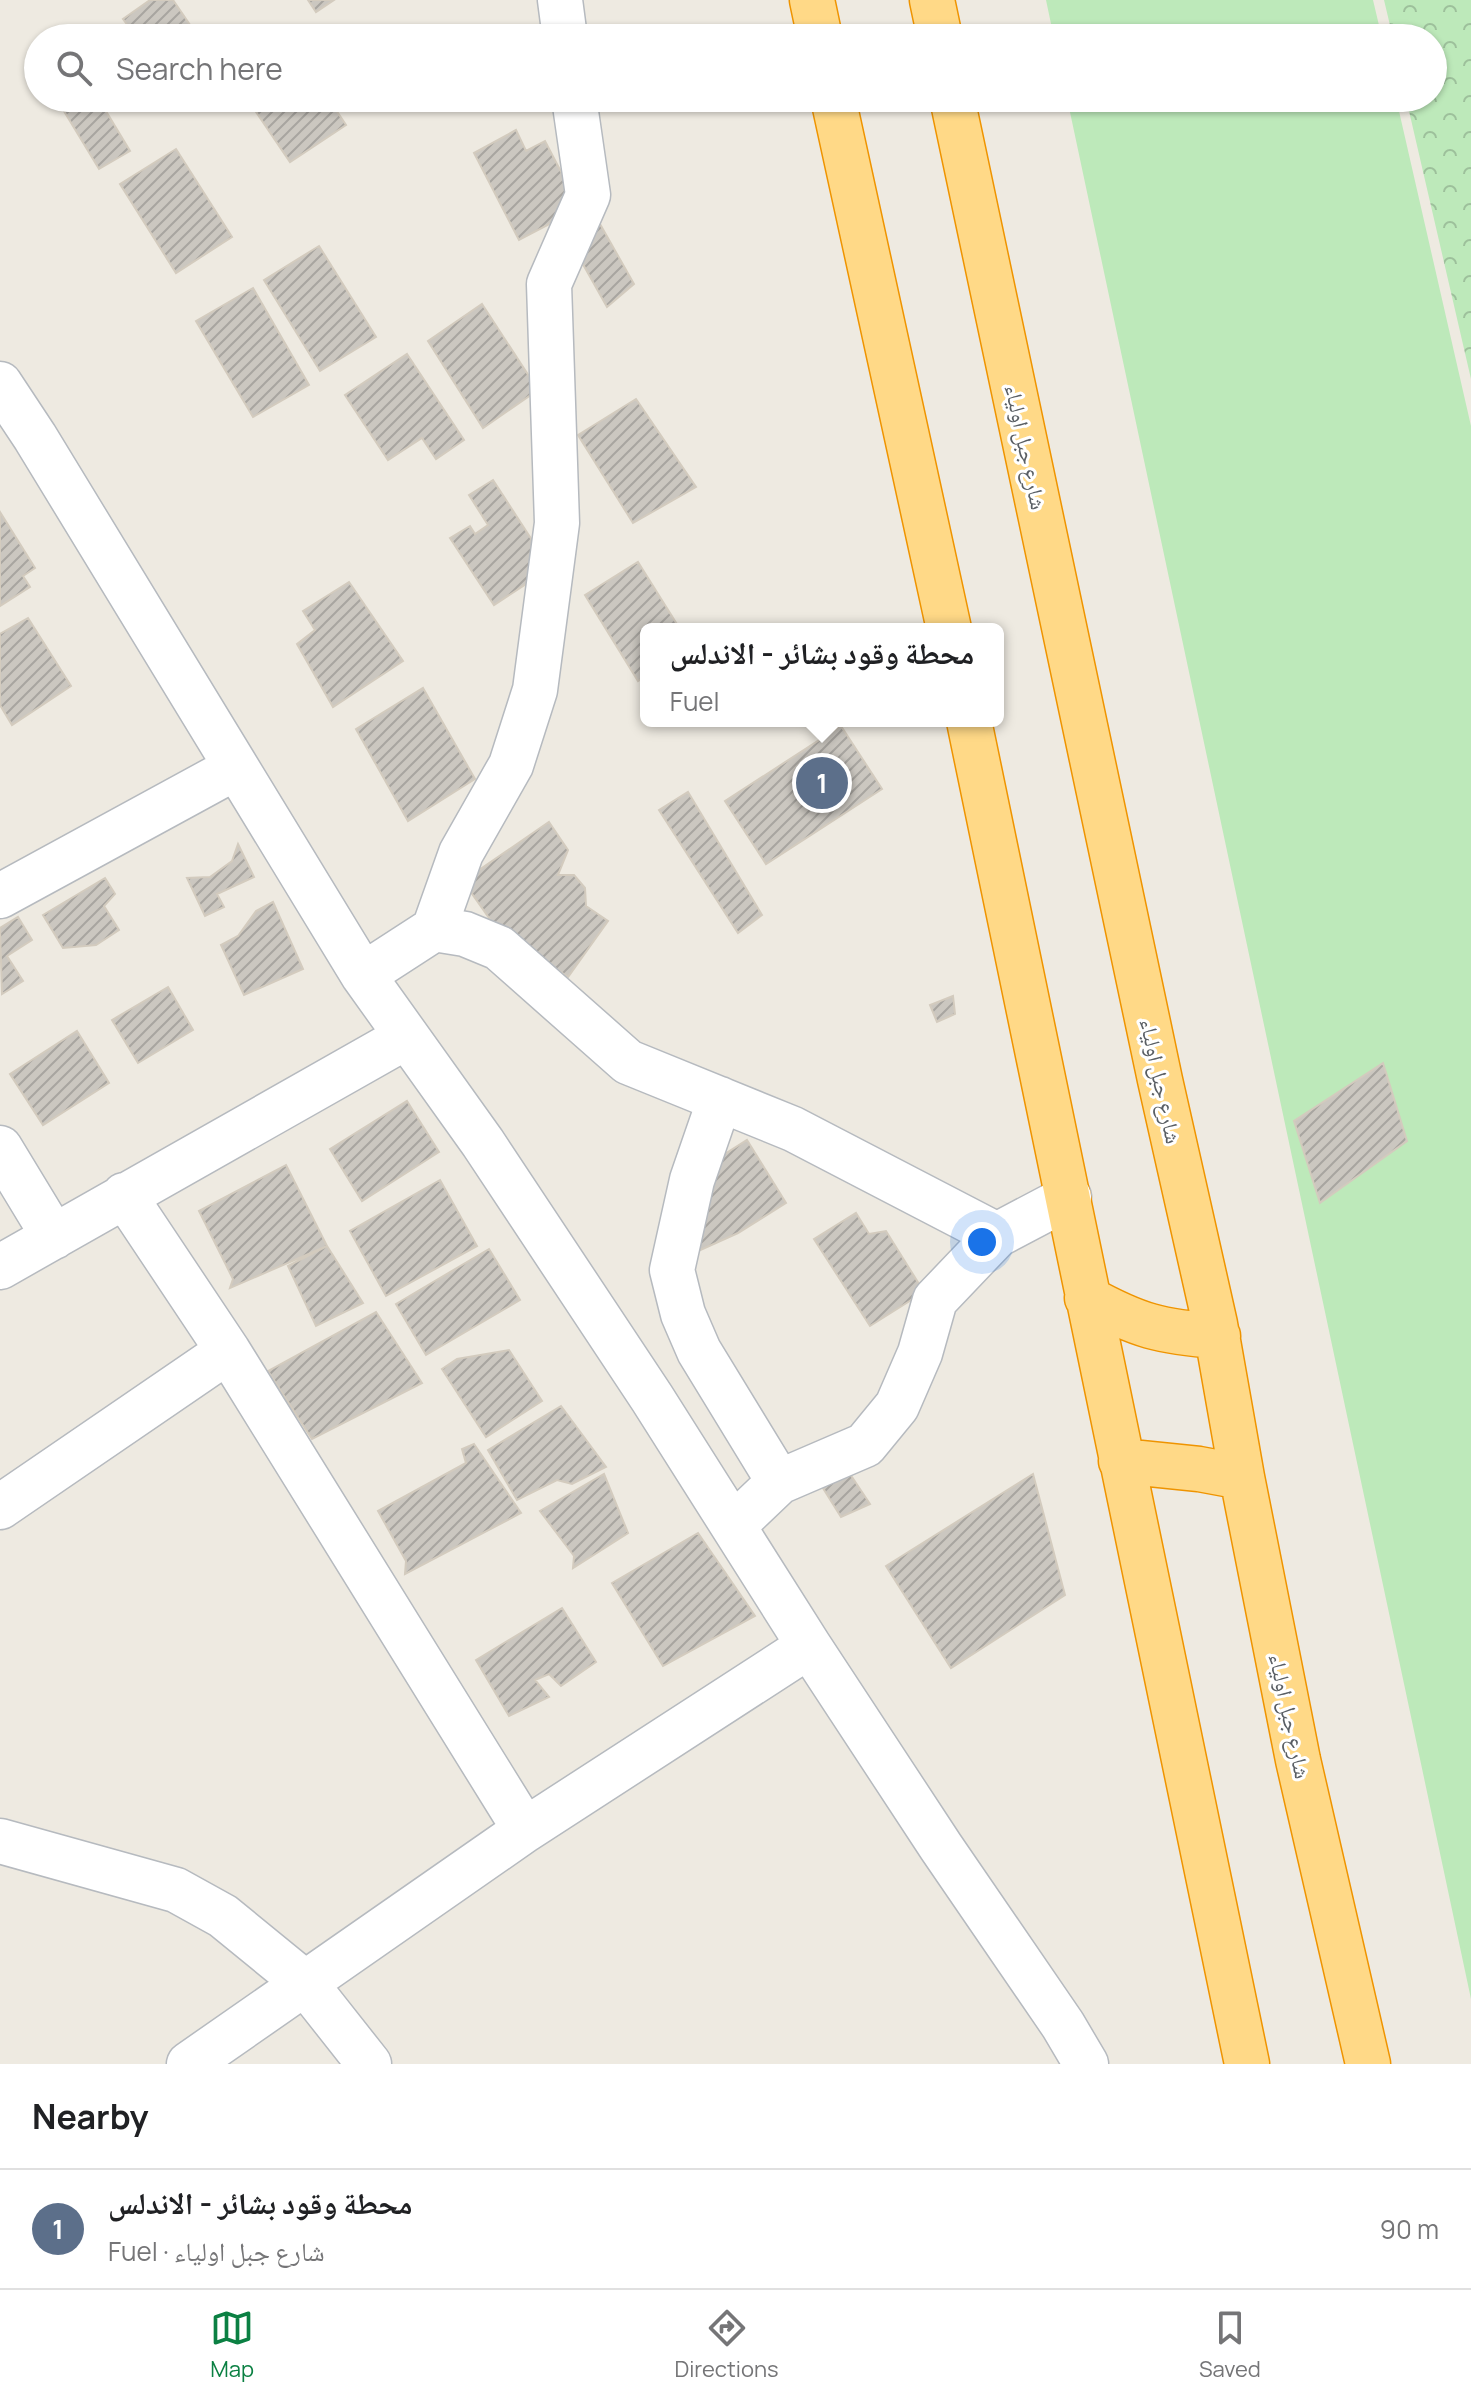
<!DOCTYPE html>
<meta charset="utf-8">
<style>
:root{--surface:#fff;--page:#f2f2f2;--text:#202124;--muted:#757577;--line:#e0e0e0;--accent:#0b8043}
body{margin:0;font-family:Manrope,"Noto Naskh Arabic",sans-serif;background:var(--page);color:var(--text)}
.you{position:absolute;left:982px;top:1242px;width:28px;height:28px;margin:-20px;border:6px solid #fff;border-radius:50%;background:#1a73e8;box-shadow:0 0 0 12px #1a73e833}
.badge{display:grid;place-items:center;width:52px;height:52px;border-radius:50%;background:var(--accent);color:#fff;font-size:26px;font-weight:700}
.pin{position:absolute;translate:-50% -50%;border:4px solid #fff;box-shadow:0 2px 8px #0006}
.popup{position:absolute;left:640px;top:623px;width:364px;height:104px;box-sizing:border-box;display:grid;place-content:center;border-radius:12px;background:var(--surface);filter:drop-shadow(0 2px 6px #0005);font-size:26px;white-space:nowrap;color:var(--muted)}
.popup b{font-size:30px;color:var(--text)}
.popup::after{content:'';position:absolute;left:50%;top:100%;margin-left:-16px;border:16px solid transparent;border-top-color:var(--surface)}
.list{margin:0;padding:0;list-style:none}
h2{display:flex;justify-content:space-between;align-items:center;height:104px;margin:0;padding:0 32px;font-size:34px}
h2 small{font-size:26px;font-weight:400;color:var(--muted)}
.list li{display:grid;grid-template-columns:52px 1fr auto;gap:24px;align-items:center;box-sizing:border-box;height:120px;padding:0 32px;border-top:2px solid var(--line)}
.list b{display:block;font-size:30px;white-space:nowrap}
.list p{margin:0;font-size:26px;white-space:nowrap;color:var(--muted)}
.list em{font-size:26px;font-style:normal;color:var(--muted)}
.icon{flex:none;width:44px;height:44px;fill:none;stroke:currentColor;stroke-width:2;stroke-linecap:round;stroke-linejoin:round}
.map{position:relative;flex:none;width:1471px;height:2064px;overflow:hidden}
.search{position:absolute;background:var(--surface);box-shadow:0 2px 6px #0004;left:24px;right:24px;top:24px;height:88px;display:flex;align-items:center;gap:20px;box-sizing:border-box;padding:0 28px;border-radius:44px;color:var(--muted);font-size:30px}
.sheet{height:224px;background:var(--surface)}
nav{display:flex;justify-content:space-around;align-items:center;box-sizing:border-box;height:112px;border-top:2px solid var(--line);background:var(--surface);font-size:22px;color:var(--muted)}
nav a{display:grid;justify-items:center;gap:4px}
nav .on{color:var(--accent)}
.map>svg:first-child{display:block}
.grass{fill:#bde9ba}
.park{fill:url(#park-crowns)}
.building{fill:url(#building-hatch);stroke:#d3cbbe;stroke-width:2}
.lines{fill:none;stroke-linecap:round;stroke-linejoin:round}
.street-casing{stroke:#b6babf;stroke-width:47}
.highway-casing{stroke:#ef9400;stroke-width:47}
.street{stroke:#fff;stroke-width:44}
.highway{stroke:#ffd987;stroke-width:44}
.labels{text-anchor:middle;stroke-width:6;stroke-linejoin:round;paint-order:stroke}
.street-label{font-size:22px;fill:#595e63;stroke:#fff}
</style>
<div class="map">
<svg width="1471" height="2064" viewBox="0 0 1471 2064">
<defs>
<pattern id="park-crowns" width="20" height="18" patternUnits="userSpaceOnUse" patternTransform="scale(2)"><rect width="20" height="18" fill="#bde9ba"/><path d="M2 6a3 3 0 1 1 6 0M12 15a3 3 0 1 1 6 0" fill="none" stroke="#9dc09b"/></pattern>
<pattern id="building-hatch" width="6" height="6" patternUnits="userSpaceOnUse" patternTransform="scale(2)"><rect width="6" height="6" fill="#cbc7c0"/><path d="M-1 1l2-2M0 6l6-6M5 7l2-2" fill="none" stroke="#a8a5a0"/></pattern>
</defs>
<rect width="100%" height="100%" fill="#eeeae1"/>
<!-- grass -->
<path class="grass" d="M1046,0H1373L1382,38H1054Z
M1067,98H1396L1471,426V1999Z"/>
<!-- park -->
<path class="park" d="M1384,0H1471V379L1406,98H1433V38H1393Z"/>
<!-- building -->
<path class="building" d="M150,0H173L199,38H137L123,19Z
M308,0H334L316,12Z
M56,98H98L130,151L99,169Z
M264,98H328L346,125L290,162L252,106Z
M516,130L526,151L545,141L580,208L519,240L474,153Z
M176,149L232,237L176,273L120,184Z
M596,217L634,284L607,307L571,243Z
M319,246L376,337L320,371L264,280Z
M253,288L309,385L253,417L196,321Z
M482,304L538,390L483,428L428,341Z
M407,354L464,440L436,459L422,438L388,460L345,395Z
M636,399L696,487L633,523L578,435Z
M493,480L543,557V573L494,605L450,538L470,526L475,534L488,525L469,495Z
M0,512L35,568L23,576L30,587L0,606Z
M638,562L680,629H646V676L638,681L585,595Z
M349,582L403,661L333,707L297,644L315,630L303,611Z
M28,618L71,686L12,725L0,705V634Z
M423,688L475,779L408,821L356,729Z
M841,726L882,789L766,864L725,801Z
M688,792L762,915L738,933L659,810Z
M549,822L568,850L558,875H574L585,888L586,906L608,921L568,977L494,925L463,881Z
M238,844L254,877L217,894L224,907L205,916L187,878L210,877L232,861Z
M105,878L115,894L104,906L119,930L96,945L63,948L43,915Z
M273,902L303,969L244,995L221,945L238,936L256,911Z
M18,917L32,940L7,956L23,981L2,994L0,928Z
M168,987L193,1030L138,1063L112,1020Z
M953,996L955,1014L937,1022L930,1005Z
M77,1031L109,1083L43,1125L10,1074Z
M1383,1063L1407,1141L1320,1203L1294,1121Z
M407,1101L439,1152L362,1201L330,1149Z
M747,1140L786,1203L738,1233L674,1262L703,1168Z
M286,1165L327,1246L230,1288L233,1279L199,1211Z
M440,1180L477,1246L386,1296L350,1231Z
M856,1213L869,1234L886,1231L924,1292L870,1326L814,1239Z
M327,1246L363,1303L316,1326L288,1266Z
M489,1249L520,1300L426,1355L396,1304Z
M376,1312L422,1383L312,1439L268,1371Z
M509,1350L542,1401L486,1437L442,1369L457,1359Z
M561,1406L606,1467L572,1484L557,1480L517,1500L488,1450Z
M474,1444L521,1513L405,1574L406,1561L378,1511L466,1463L462,1449Z
M844,1465L870,1504L841,1517L816,1477Z
M604,1474L628,1533L573,1568L574,1556L540,1511Z
M1033,1474L1065,1595L951,1668L886,1566Z
M698,1533L755,1616L663,1666L612,1583Z
M562,1608L596,1662L561,1686L549,1674L535,1680L549,1697L509,1716L476,1660Z"/>
<g class="lines">
<!-- street casing -->
<g class="street-casing">
<path id="street" d="M560,0L565,38
M0,384L35,437L363,975L483,1143L652,1398L809,1646L941,1847L1063,2025L1086,2064
M0,896L235,768
M434,929L461,853L511,765L535,690L557,523L549,284L588,195L574,98
M363,975L434,929L465,934L499,948L628,1062L793,1129L997,1235
M720,1099L692,1180L672,1270L683,1314L699,1351L779,1482
M0,1148L54,1237
M124,1195L228,1351L525,1830
M0,1267L406,1037
M0,1507L228,1351
M734,1525L779,1482L865,1445L897,1406L920,1353L935,1300L997,1235L1069,1197
M0,1841L176,1890L223,1916L305,1983L369,2064
M189,2064L525,1830L809,1646"/>
</g>
<!-- highway casing -->
<g class="highway-casing">
<path id="highway" d="M812,0L820,38
M932,0L940,38
M833,98L949,629
M952,98L1160,1080L1215,1324L1242,1477L1298,1760L1368,2064
M969,721L1247,2064
M1087,1298C1138,1326 1161,1332 1218,1336
M1121,1461L1199,1469L1242,1477"/>
</g>
<!-- street -->
<use href="#street" class="street"/>
<!-- highway -->
<use href="#highway" class="highway"/>
</g>
<g class="labels">
<!-- street labels -->
<g class="street-label">
<text transform="translate(1026 447) rotate(78)" y="8">شارع جبل اولياء</text>
<text transform="translate(1161 1081) rotate(78)" y="8">شارع جبل اولياء</text>
<text transform="translate(1290 1716) rotate(78)" y="8">شارع جبل اولياء</text>
</g>
</g>
</svg>
<div class="you"></div>
<div class="pin badge" style="left:822px;top:783px;background:#5c6f8a">1</div>
<div class="popup"><b>محطة وقود بشائر - الاندلس</b>Fuel</div>
<div class="search"><svg class="icon" aria-label="search" viewBox="0 0 24 24"><circle cx="10" cy="10" r="6"/><path d="M15 15l6 6"/></svg>Search here</div>
</div>
<section class="sheet">
<h2>Nearby<small></small></h2>
<ul class="list">
<li><span class="badge" style="background:#5c6f8a">1</span><div><b>محطة وقود بشائر - الاندلس</b><p>Fuel · شارع جبل اولياء</p></div><em>90 m</em></li>
</ul>
</section>
<nav>
<a class="on"><svg class="icon" aria-label="map" viewBox="0 0 24 24"><path d="M3 6l6-2 6 2 6-2v14l-6 2-6-2-6 2zM9 4v14M15 6v14"/></svg>Map</a>
<a><svg class="icon" aria-label="directions" viewBox="0 0 24 24"><path d="M12 3l9 9-9 9-9-9zM9 14v-3h6M13 9l2 2-2 2"/></svg>Directions</a>
<a><svg class="icon" aria-label="saved" viewBox="0 0 24 24"><path d="M7 4h10v16l-5-4-5 4z"/></svg>Saved</a>
</nav>
